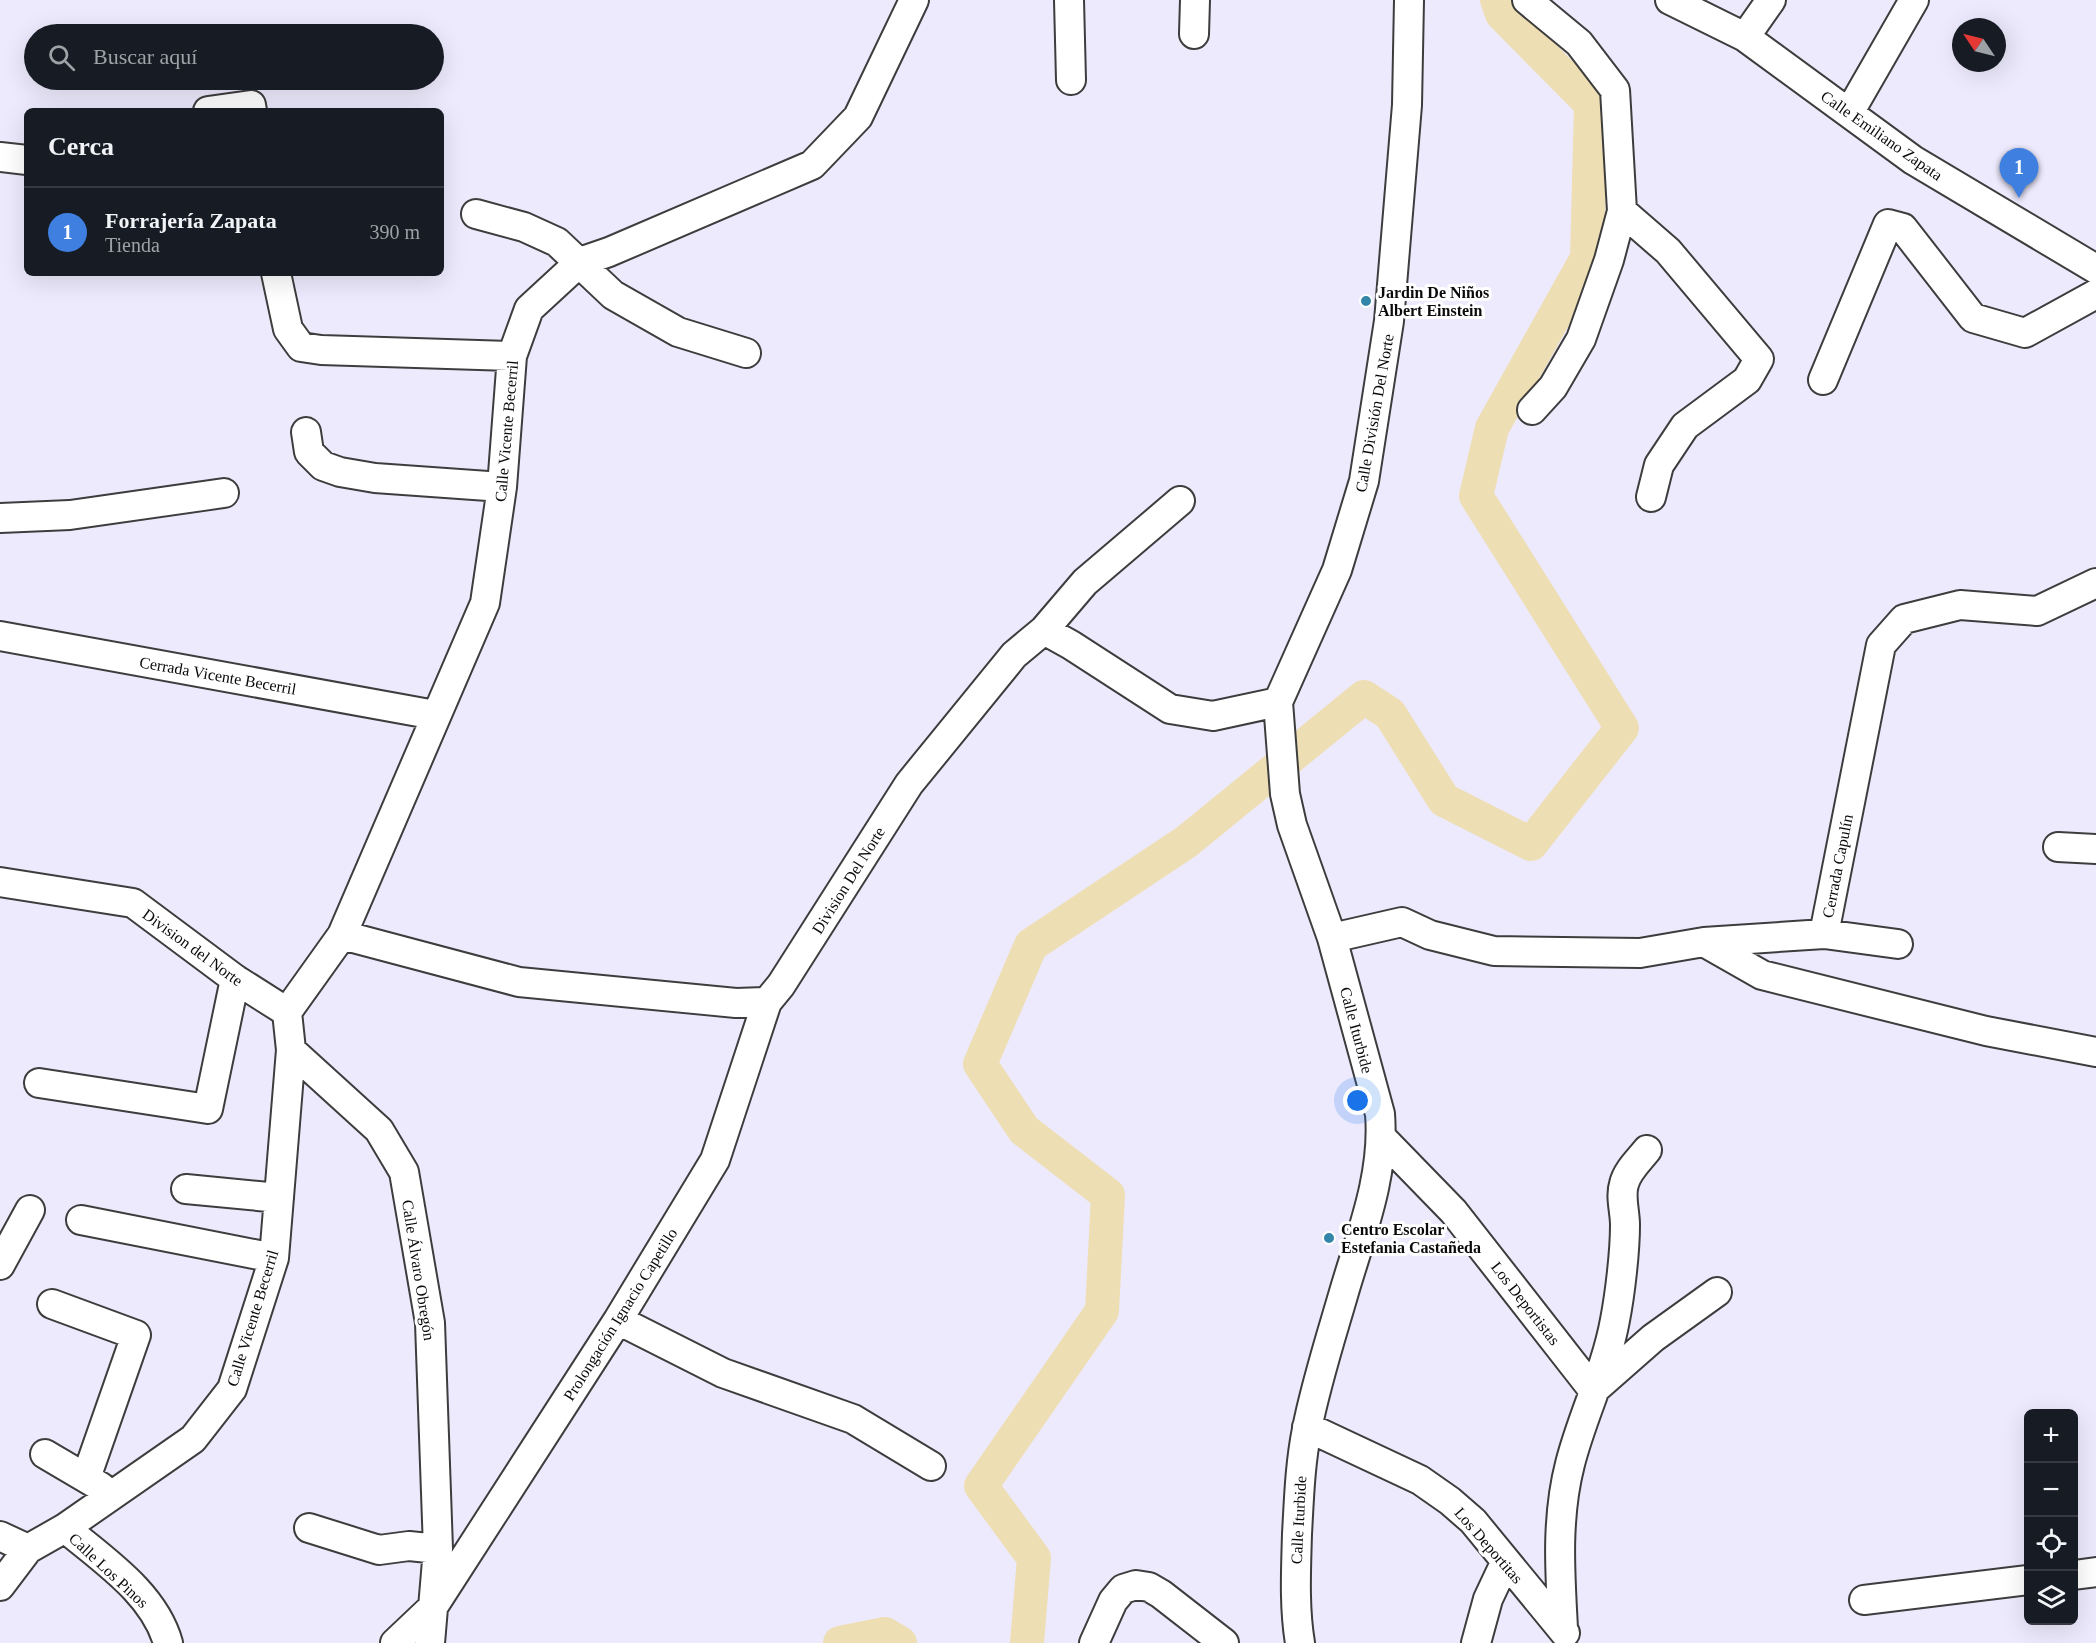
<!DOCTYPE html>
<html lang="es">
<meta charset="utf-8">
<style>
:root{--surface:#171b24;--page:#242831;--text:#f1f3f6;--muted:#9ea1a6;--line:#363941;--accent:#1a73e8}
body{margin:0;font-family:Georgia,serif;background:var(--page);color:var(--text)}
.controls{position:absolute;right:18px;bottom:18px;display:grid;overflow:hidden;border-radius:9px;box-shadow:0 6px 24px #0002}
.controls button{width:54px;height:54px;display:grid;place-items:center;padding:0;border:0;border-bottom:2px solid var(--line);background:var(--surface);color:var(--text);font:30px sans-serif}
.compass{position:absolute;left:1952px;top:18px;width:54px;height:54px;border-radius:50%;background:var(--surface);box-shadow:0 6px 24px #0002;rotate:305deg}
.you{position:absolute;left:1358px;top:1101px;width:21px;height:21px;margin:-15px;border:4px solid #fff;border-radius:50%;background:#1a73e8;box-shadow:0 0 0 9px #1a73e833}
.badge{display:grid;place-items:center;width:39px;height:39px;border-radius:50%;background:var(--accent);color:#fff;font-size:20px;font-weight:700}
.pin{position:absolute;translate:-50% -50px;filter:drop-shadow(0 2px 3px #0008)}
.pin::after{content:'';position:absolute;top:32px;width:21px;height:18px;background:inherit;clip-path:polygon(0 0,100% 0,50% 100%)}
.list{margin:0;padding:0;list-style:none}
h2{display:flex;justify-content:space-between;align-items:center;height:78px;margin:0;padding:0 24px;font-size:26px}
h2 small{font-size:20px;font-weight:400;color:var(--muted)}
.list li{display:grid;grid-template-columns:39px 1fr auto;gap:18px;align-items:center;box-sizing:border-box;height:90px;padding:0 24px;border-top:2px solid var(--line)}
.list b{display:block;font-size:22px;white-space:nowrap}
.list p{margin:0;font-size:20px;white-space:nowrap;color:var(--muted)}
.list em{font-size:20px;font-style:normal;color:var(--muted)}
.icon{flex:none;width:33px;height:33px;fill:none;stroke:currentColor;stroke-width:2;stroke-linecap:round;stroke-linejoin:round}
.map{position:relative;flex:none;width:2096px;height:1643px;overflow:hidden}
.search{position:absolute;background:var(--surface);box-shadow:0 6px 24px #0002;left:24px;top:24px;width:420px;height:66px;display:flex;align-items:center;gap:15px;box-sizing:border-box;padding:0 21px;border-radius:33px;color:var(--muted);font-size:22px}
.panel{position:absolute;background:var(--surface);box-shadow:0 6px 24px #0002;left:24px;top:108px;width:420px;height:168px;border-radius:9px}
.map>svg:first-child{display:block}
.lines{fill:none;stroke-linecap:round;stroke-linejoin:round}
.river{stroke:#eedeb4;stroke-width:34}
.minor-casing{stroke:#3d3d3d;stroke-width:32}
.minor{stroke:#fff;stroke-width:28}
.poi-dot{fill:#3385a9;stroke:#fff;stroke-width:2}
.labels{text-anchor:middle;stroke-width:6;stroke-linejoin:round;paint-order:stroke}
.street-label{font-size:16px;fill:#0a0a0a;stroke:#fff}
.poi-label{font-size:16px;font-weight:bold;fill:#0a0a0a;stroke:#fff;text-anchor:start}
</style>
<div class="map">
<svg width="2096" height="1643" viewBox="0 0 2096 1643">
<rect width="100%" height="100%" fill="#edeafd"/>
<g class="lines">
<!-- river -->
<path class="river" d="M840,1643L885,1634L900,1643
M1027,1643L1034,1558L981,1486L1102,1311L1108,1195L1024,1130L980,1064L1031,945L1186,842L1364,697L1390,714L1444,800L1531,844L1622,728L1476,496L1492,428L1587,258L1591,104L1502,14L1497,0"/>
<!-- minor casing -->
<g class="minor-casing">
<path id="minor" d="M1069,0L1071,80
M1527,0L1579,43L1615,90L1622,211L1609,260L1581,339L1553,387L1532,410
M1670,0L1745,37L1913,160L2096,269
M1194,34L1195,0
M1745,37L1771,0
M208,111L251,105L252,111
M1849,113L1914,0
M0,157L27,160
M1622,211L1668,251L1759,359L1747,380L1685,426L1659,465L1651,497
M476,214L524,227L557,242L613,295L678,332L746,353
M276,273L288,329L301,347L321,350L512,356
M1823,380L1888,224L1903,228L1973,318L2025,333L2096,294
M306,432L309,452L323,466L340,472L375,478L502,487
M0,518L70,515L224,493
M1044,630L1071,645L1170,709L1213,716L1278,702
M0,636L435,715
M1278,702L1285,794L1292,825L1332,938L1380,1114C1385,1175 1361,1234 1344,1292C1331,1337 1316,1383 1307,1429C1300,1464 1299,1498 1297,1534C1296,1570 1294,1607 1300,1643
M1278,702L1337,570L1364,481L1389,321L1407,105L1409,0
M2058,847L2096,849
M0,882L133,903L235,979L287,1012
M1824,934L1881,645L1904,619L1960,605L2037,611L2096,583
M342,935L519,982L736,1003L767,1002
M1332,938L1402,922L1430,935L1494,951L1640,953L1704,942L1824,934L1898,944
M1704,942L1762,975L1986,1031L2096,1052
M287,1012L342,935L485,603L502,487L512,356L529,309L580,262L609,252L812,165L858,117L914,0
M291,1050L379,1130L404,1172L430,1323L438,1549L430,1643
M39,1083L208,1109L235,979
M1382,1138L1454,1212L1594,1391
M186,1189L279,1198
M81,1220L274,1258
M0,1265L30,1210
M52,1304L136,1335L86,1478
M618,1320L723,1373L853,1419L931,1466
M1595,1389L1653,1338L1717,1292
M1307,1427L1420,1480L1450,1501L1473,1521L1565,1633
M45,1454L101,1487
M65,1528C103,1560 154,1593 168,1643
M309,1528L379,1550L409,1546L438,1549
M0,1536L28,1549
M2074,1575L2096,1572
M0,1586L28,1549L65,1528L193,1439L232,1389L274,1258L291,1050L287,1012
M1864,1600L2028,1580
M1563,1628C1560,1573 1556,1518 1570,1464C1582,1416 1606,1370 1615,1320C1620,1294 1625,1252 1625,1225C1625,1211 1620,1197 1624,1184C1627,1171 1639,1160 1647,1150
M395,1643L433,1607L618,1320L715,1160L767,1002L781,985L909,784L1014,655L1044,630L1085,582L1180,501
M1094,1643L1113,1601L1123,1589L1136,1585L1149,1587L1161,1594L1224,1643
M1476,1643L1488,1599L1505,1563"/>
</g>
<!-- minor -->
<use href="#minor" class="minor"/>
</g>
<!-- markers -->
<g class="poi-dot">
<circle cx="1366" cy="301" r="6"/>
<circle cx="1329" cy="1238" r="6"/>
</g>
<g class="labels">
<!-- street labels -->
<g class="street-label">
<text transform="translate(1882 135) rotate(35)" y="6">Calle Emiliano Zapata</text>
<text transform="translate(1374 413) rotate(-80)" y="6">Calle División Del Norte</text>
<text transform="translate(506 431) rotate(-85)" y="6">Calle Vicente Becerril</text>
<text transform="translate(218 675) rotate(10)" y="6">Cerrada Vicente Becerril</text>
<text transform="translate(1837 866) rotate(-79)" y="6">Cerrada Capulín</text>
<text transform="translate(848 880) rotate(-58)" y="6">Division Del Norte</text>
<text transform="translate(193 947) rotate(36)" y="6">Division del Norte</text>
<text transform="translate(1357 1030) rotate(75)" y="6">Calle Iturbide</text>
<text transform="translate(419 1270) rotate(81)" y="6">Calle Álvaro Obregón</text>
<text transform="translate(1526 1303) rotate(52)" y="6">Los Deportistas</text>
<text transform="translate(620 1314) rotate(-58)" y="6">Prolongación Ignacio Capetillo</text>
<text transform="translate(252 1318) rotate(-73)" y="6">Calle Vicente Becerril</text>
<text transform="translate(1298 1520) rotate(-87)" y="6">Calle Iturbide</text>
<text transform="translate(1489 1545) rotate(49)" y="6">Los Deportitas</text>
<text transform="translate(109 1570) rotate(43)" y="6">Calle Los Pinos</text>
</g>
<!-- poi labels -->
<g class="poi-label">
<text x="1378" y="298">Jardin De Niños<tspan x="1378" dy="18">Albert Einstein</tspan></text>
<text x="1341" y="1235">Centro Escolar<tspan x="1341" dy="18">Estefania Castañeda</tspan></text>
</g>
</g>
</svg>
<div class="controls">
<button>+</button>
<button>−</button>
<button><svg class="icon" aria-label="locate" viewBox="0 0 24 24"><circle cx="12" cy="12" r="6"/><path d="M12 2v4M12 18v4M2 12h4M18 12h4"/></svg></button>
<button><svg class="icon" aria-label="layers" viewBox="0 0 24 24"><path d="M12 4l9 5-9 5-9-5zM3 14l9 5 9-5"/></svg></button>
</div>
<svg class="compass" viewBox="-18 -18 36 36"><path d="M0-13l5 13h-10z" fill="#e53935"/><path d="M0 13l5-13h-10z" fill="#9ea1a6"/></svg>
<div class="you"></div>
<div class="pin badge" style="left:2019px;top:198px;background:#3f7fe0">1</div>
<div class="search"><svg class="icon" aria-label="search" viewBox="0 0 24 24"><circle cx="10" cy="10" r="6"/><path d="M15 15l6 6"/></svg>Buscar aquí</div>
<section class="panel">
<h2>Cerca<small></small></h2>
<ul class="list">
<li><span class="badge" style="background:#3f7fe0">1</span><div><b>Forrajería Zapata</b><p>Tienda</p></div><em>390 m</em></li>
</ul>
</section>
</div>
